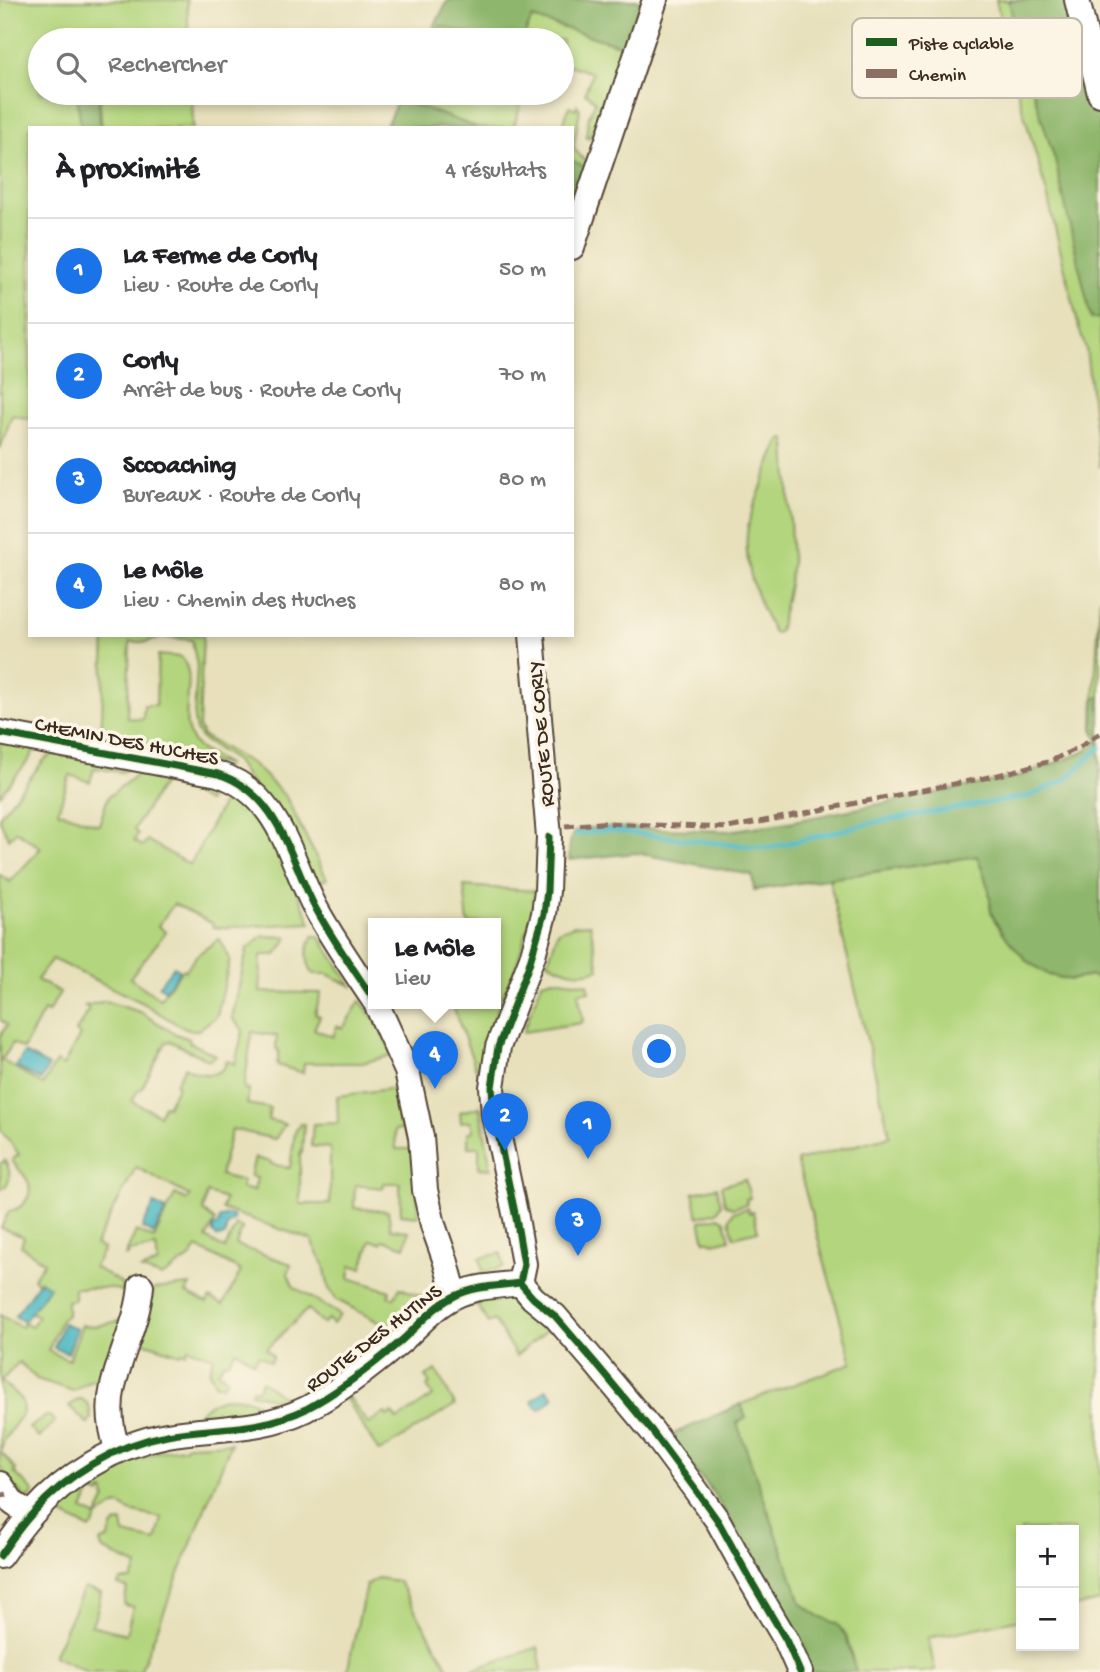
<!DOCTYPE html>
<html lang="fr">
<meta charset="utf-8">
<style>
:root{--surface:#fff;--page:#f6f6f6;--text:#202124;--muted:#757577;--line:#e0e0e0;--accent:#1a73e8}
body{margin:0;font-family:"Gochi Hand",sans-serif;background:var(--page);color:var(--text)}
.controls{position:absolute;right:21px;bottom:21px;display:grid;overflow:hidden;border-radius:0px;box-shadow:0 4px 10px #0003}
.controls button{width:63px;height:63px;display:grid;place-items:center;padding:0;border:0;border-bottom:2px solid var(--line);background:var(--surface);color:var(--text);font:35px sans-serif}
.you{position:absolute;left:660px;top:1052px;width:24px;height:24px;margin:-18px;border:5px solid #fff;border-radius:50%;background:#1a73e8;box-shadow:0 0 0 10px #1a73e833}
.badge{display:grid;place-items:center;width:46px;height:46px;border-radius:50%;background:var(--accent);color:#fff;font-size:23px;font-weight:700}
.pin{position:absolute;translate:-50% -58px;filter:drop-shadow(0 2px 4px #0008)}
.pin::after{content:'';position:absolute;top:37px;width:24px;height:21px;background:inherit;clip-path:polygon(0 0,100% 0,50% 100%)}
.popup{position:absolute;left:368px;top:918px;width:133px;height:91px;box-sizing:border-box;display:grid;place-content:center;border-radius:0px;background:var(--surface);filter:drop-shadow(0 2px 5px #0005);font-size:23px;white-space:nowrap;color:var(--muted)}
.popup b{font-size:26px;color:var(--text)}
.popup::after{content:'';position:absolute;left:50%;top:100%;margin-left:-14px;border:14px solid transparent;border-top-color:var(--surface)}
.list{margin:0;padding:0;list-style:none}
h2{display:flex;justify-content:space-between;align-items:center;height:91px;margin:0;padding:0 28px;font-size:30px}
h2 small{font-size:23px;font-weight:400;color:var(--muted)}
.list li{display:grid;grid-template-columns:46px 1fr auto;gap:21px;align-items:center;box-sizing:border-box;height:105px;padding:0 28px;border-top:2px solid var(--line)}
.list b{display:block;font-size:26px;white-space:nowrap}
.list p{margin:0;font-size:23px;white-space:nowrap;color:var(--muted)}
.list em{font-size:23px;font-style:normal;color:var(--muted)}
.icon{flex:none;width:38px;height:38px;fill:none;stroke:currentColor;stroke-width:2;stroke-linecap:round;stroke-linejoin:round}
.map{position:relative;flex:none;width:1100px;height:1672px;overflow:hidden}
.search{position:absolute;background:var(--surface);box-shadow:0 4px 10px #0003;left:28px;top:28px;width:546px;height:77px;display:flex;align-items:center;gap:18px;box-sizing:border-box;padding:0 24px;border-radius:38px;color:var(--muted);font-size:26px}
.panel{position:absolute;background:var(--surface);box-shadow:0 4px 10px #0003;left:28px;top:126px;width:546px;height:511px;border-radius:0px}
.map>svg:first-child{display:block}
.green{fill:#b3d57d;stroke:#77804e;stroke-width:2;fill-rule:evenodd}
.forest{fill:#8eb66c;stroke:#647045;stroke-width:2}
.water{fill:#4ab8c2;stroke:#427170;stroke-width:2}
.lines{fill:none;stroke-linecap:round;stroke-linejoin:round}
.stream{stroke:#4ab8c2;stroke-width:5}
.minor-casing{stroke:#554536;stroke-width:28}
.minor{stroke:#fff;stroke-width:24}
.quiet{stroke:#8d6e63;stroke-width:5;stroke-dasharray:10 5;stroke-linecap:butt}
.cycleway-casing{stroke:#fcf5e5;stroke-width:11}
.cycleway{stroke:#1b5e20;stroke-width:7}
.labels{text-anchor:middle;stroke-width:7;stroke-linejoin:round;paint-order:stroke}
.street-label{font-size:21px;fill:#3b2a1e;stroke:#fcf5e5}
.key{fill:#fcf5e5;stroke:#c2b8a9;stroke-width:2}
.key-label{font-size:19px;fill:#3b2a1e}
</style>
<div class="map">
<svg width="1100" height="1672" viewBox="0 0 1100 1672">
<rect width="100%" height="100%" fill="#fcf5e5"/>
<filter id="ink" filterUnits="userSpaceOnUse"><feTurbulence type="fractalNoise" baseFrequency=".0143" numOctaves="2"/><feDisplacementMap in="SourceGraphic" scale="14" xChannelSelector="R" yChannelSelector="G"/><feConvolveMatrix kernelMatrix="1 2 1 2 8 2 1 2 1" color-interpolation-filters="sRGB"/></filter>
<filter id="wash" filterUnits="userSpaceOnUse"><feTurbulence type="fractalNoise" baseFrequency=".00686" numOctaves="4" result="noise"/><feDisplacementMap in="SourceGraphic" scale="28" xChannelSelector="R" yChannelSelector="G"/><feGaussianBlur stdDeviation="1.57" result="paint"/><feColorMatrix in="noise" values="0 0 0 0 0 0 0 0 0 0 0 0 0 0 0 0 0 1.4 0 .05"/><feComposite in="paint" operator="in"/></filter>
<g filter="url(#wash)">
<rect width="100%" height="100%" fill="#e7e0bb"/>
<!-- green -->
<path class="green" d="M0,0H187L189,40H40V93H77L81,128H30V419L12,415L0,449Z
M996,0H1044L1100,190V468L1086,349L1079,328L1046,190L1018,93Z
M532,18L626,47L607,99L589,138L586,137L589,116L595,103L594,100L585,93L592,73L569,65L566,72L562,71V40H522Z
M441,25L491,40H433Z
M99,93H192L193,128H102Z
M407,93H525L513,128H479L403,101Z
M577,105L580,109L574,145L575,150L589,166V170L572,160V128H562L569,106L576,109Z
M784,439L786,441L792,561L789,585L779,632L774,633C757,601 740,559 749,522C751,512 756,501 760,491C766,474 773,457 780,440Z
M1100,597V696L1094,700Z
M105,635H203L199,726L203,736L254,765L286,797L327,879L315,883L236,761L202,739L196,730L194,719L197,666L192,640L161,637L147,642H130L127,718L143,719L144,705H156L158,655L181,657C201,679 173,722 196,745C204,755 218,757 228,765L101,743Z
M0,739L35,749L28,761L0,795Z
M53,754L135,765L122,772L94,768L90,782L70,775L58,811L99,825L108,797L146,767L171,770L134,829L138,834L134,841L143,846L147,840L190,865L232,786L266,820L311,923L214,928L212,923L174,904L158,926L166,932L130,978L160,999L183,969L185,971L197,955L219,939L230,959L217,1016L198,1030H191L177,1024L141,1002L52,959L37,980L60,992L48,1013L44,1011L23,1049L13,1043L2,1060L43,1085L56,1062L63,1066L80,1035L76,1032L89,1009L85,1006L105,1001L140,1012L176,1034L189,1039V1042L216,1055L210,1060L206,1059L170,1041L166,1042L141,1090H138L132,1101L159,1115L164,1105L167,1106L178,1086L175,1084L185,1067C198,1075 217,1079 226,1065L224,1063L226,1060L235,1064L243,1030L232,1018L247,949L263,936L288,937L276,955H261L260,992L321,993L315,1014L320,1016L314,1029L333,1037L337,1026L343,1028L360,1001L375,1019L393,1055L362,1063H304L303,1073L277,1065L279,1050L276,1049L277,1036L252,1032L244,1089L249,1090L247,1104L270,1108L268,1120L285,1124L275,1139L232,1129L220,1175L243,1181L241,1188L254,1191L257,1178L250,1176L255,1158L271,1162V1164L290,1168L295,1132L300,1124H304L302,1153H300V1204H330V1148L311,1146L313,1124L338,1123L337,1096L402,1087L412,1128L395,1130L396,1149H414L419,1216L401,1214L400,1183H384L383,1188L355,1185L354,1208L388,1211L391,1229L409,1231L405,1247L383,1240L381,1243L371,1240L362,1268L351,1266L349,1278L390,1291L388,1296L394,1298L400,1288L424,1297L417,1304L421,1309L403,1325L393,1327L382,1324L337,1300L329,1289L324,1265L313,1245L312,1240L222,1209L225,1199L207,1193L203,1211L215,1221L206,1238L225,1249L236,1225L242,1228L236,1245L291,1264L288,1274L293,1286L340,1315L333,1324L328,1319L323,1324L308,1309L266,1349L273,1356L270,1362L259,1355L254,1362L236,1350L228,1362L224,1361L218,1372L227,1379L222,1386L215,1383L209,1372L214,1357L188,1348L186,1353L182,1352L180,1354L137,1340L154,1289L190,1285L186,1293L207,1303L210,1298L223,1305L241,1271L197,1247L192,1256L162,1277L141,1270L158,1263L156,1247L128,1252V1256H125L136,1231L154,1239L175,1194L187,1200L190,1196L136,1167L95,1245L104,1249L94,1267L120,1282L124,1292L111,1288H74V1300L67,1301V1315L61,1320L48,1351L69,1360L82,1325L96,1326L123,1320L103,1377L91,1380L73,1391L37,1379L19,1362L1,1381L19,1397L22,1402L23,1413L4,1440L1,1452L16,1470L14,1472L34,1492L30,1497L25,1498L13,1485L0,1467V1315L21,1327L24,1323L31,1327L38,1317L31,1312L48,1287L39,1281L38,1283L33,1279L44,1262L21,1246L24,1237L1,1228L9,1211C24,1209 36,1193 26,1178C21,1170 17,1170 12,1160L19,1154L0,1129V1036L7,1025L0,1020V875L10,882L41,848L16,831L9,839L0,821V815L45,759Z
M194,777L216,784L215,791L207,802L191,793Z
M978,856L989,890L991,911L1070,980L1091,976L1100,979V1601L1074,1607V1530H1021V1619L928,1638L935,1670L923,1672H856L846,1636L837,1624L817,1615L801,1603L736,1423L746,1418L741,1404L852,1363L797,1161L890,1136L829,879Z
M464,886L535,891L531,917L517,964L497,1009L477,1072L452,1003H496V923H468Z
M590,924L599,969C579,976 567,972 548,962L558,931L575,925Z
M313,936H319L352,986L327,974H313C305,962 306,947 313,936Z
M553,979L588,984L589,991L578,993L583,1021L581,1023L523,1032L542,982Z
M480,1107L491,1169L479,1168V1147H468V1133L473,1131L471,1121L461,1122L460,1112Z
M5,1160C11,1172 13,1183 0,1190V1164Z
M745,1179L750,1198L746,1199L747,1204L732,1208L725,1204L721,1186Z
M717,1187L721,1205L717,1212L698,1217L693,1193Z
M748,1208L749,1213L753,1212L758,1231L734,1237L729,1219L733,1212Z
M719,1217L725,1221L730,1239L714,1243L710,1241H705L700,1221Z
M501,1253L504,1267L483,1272L480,1258Z
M494,1296C524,1301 531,1306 552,1326L516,1356L494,1320L488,1323L478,1306L472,1304L469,1299Z
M436,1370L455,1405L379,1452L346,1399L349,1397L368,1424L385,1413L388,1416L392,1413L397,1420L433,1396L427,1386L430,1384L425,1377Z
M262,1381L281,1395L284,1396L280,1400L251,1393L253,1389H258Z
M234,1397C247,1399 258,1400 264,1413L161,1428L154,1422L195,1419C205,1403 216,1398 234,1397Z
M79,1399H82L89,1405L91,1418L88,1424L69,1406Z
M46,1416H49L55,1421L39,1438L29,1428Z
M231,1443L140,1672H88L53,1656L84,1588L101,1593L96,1615L91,1625L126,1634L133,1607L124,1605L127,1588L118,1585L121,1580H132L137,1566L102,1549L100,1542L109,1538C111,1530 112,1522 122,1522L124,1534L156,1541L162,1518L129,1511L120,1505L115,1506L97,1517L96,1521L90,1529L51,1509L90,1480L111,1470L114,1471L120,1468L119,1465C141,1457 161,1450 184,1448L187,1445ZM91,1491L100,1495L102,1491L105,1492L104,1497L106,1498L97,1517L83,1510Z
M377,1578L398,1581L451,1672H347L366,1585Z
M538,1647L542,1672H466Z"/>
<!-- forest -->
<path class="forest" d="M448,0H642L626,47L532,18L522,40H491L441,26L433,40H427Z
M1009,0H1063L1083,50L1093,99L1100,120V318L1091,319L1055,160L1017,42Z
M77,93H99L100,128H81Z
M401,93H407L403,101L479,128H385Z
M572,160L589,170L572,215Z
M1100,696V979L1091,976L1070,980L1049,975L1027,961L1009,941L995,921L991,911L989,890L977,856L754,890L752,875L636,853L569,860C570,828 571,829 603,827L727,831L789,822L1021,776L1084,752L1098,741L1093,728L1094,700Z
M741,1404L746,1418L737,1423L801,1603L817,1615L837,1624L846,1636L856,1672H810L735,1528L709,1487L666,1437Z"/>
<!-- water -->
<path class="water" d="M174,966L180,971L165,990L159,985Z
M24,1053L49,1066L41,1080L16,1067Z
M154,1204L166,1210L154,1234L142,1228Z
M227,1215L233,1216L234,1220L227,1225L225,1236L217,1237L213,1233V1226L218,1225L220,1218Z
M40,1281L49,1287L24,1322L15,1316Z
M63,1323L77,1329L68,1353L54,1348Z
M546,1389L554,1397L540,1410L532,1402Z"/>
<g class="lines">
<!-- stream -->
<path class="stream" d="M577,834L608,830L726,844L768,848L875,822L1030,796L1065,780L1100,748"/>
</g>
</g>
<g filter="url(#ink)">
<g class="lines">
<!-- minor casing -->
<g class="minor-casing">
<path id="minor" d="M1077,0L1100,94
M572,247L655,0
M0,733L218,774C280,794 289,858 316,909C333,940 354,970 374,1000
M376,1003L407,1071L421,1137L425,1190L433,1225L445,1259L455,1296
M520,1283L524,1264L516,1218L494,1114L492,1087L498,1047L533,955L544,914L547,891L549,837L532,635
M520,1283L533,1298L555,1316L597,1365L652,1431L695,1489L718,1521L750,1579L786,1640L800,1672
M118,1451C111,1431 108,1407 113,1386C121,1352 138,1321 141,1286
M0,1484L13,1503L31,1515
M0,1556C10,1542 20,1527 32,1514C66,1475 115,1445 167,1435C214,1427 262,1431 306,1409C340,1391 372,1366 401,1341C418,1326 433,1307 453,1297C474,1286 498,1286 520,1283"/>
</g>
<!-- minor -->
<use href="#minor" class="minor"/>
<!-- quiet -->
<path class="quiet" d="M565,826L602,823L728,828L995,776L1051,761L1080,747L1100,733
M0,1496L7,1494"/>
<!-- cycleway casing -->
<g class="cycleway-casing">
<path id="cycleway" d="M0,733L218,774C280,794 289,858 316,909C333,940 354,970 374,1000
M520,1283L533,1298L555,1316L597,1365L652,1431L695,1489L718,1521L750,1579L786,1640L800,1672
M520,1283L524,1264L516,1218L494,1114L492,1087L498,1047L529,965L544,914L547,891L549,837
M0,1556C10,1542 20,1527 32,1514C66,1475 115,1445 167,1435C214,1427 262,1431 306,1409C340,1391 372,1366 401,1341C418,1326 433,1307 453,1297C474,1286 498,1286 520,1283"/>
</g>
<!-- cycleway -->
<use href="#cycleway" class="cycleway"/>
</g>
</g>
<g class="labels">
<!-- street labels -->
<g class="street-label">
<text transform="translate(540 734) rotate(-95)" y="7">ROUTE DE CORLY</text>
<text transform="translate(127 740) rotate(11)" y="7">CHEMIN DES HUCHES</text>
<text transform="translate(373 1337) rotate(-37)" y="7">ROUTE DES HUTINS</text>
</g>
</g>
<!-- legend -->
<rect x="852" y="18" width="230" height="80" rx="10" class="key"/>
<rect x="866" y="38" width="31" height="8" fill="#1b5e20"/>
<rect x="866" y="69" width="31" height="9" fill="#8d6e63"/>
<g class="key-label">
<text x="909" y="49">Piste cyclable</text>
<text x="909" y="80">Chemin</text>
</g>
</svg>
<div class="controls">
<button>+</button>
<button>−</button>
</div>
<div class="you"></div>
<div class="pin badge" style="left:588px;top:1159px">1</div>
<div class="pin badge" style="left:505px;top:1151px">2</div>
<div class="pin badge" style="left:578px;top:1256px">3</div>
<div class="pin badge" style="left:435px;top:1089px">4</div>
<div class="popup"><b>Le Môle</b>Lieu</div>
<div class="search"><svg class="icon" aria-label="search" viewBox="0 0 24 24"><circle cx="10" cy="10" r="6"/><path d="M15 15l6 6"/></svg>Rechercher</div>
<section class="panel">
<h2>À proximité<small>4 résultats</small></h2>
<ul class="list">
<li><span class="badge">1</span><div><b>La Ferme de Corly</b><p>Lieu · Route de Corly</p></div><em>50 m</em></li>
<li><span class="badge">2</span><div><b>Corly</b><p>Arrêt de bus · Route de Corly</p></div><em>70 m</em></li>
<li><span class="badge">3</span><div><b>Sccoaching</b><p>Bureaux · Route de Corly</p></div><em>80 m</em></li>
<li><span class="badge">4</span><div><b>Le Môle</b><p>Lieu · Chemin des Huches</p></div><em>80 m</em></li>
</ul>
</section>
</div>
